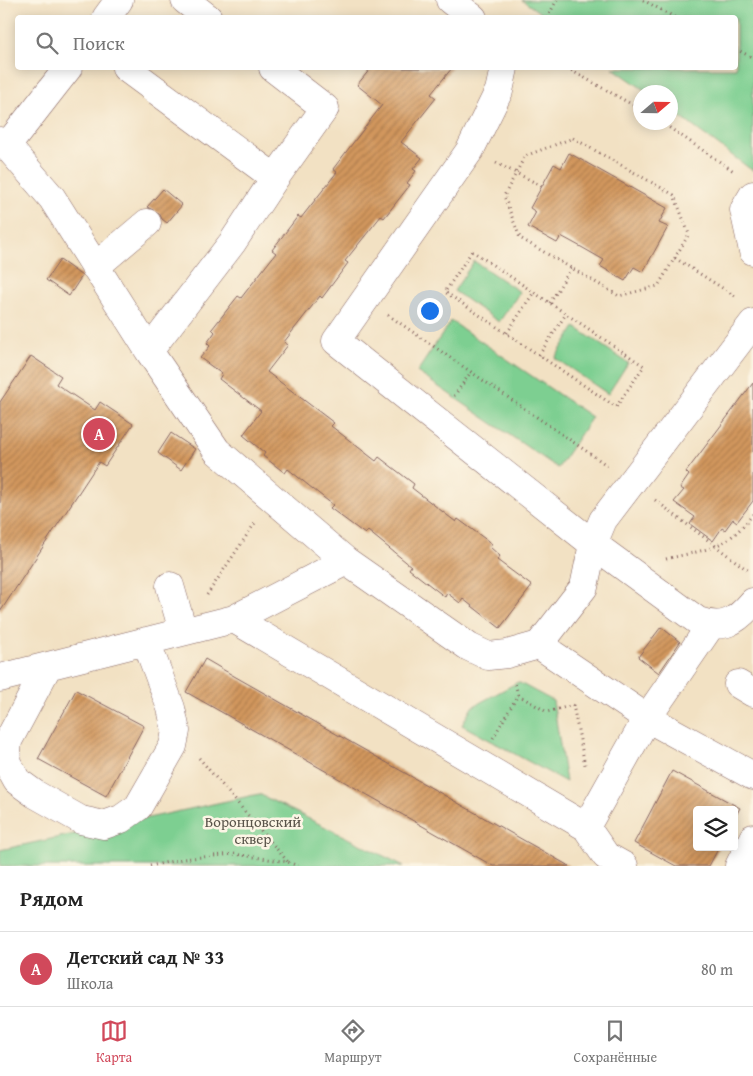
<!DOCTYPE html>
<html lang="ru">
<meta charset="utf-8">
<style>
:root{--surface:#fff;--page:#f6f6f6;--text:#222;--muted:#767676;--line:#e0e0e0;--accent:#d1495b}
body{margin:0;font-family:"Gentium Book Plus",serif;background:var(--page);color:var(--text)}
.controls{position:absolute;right:15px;bottom:15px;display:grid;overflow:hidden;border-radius:5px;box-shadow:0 2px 12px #0003}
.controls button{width:45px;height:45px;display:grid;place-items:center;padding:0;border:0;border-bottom:1px solid var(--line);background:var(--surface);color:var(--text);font:25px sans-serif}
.compass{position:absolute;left:633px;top:85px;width:45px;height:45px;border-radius:50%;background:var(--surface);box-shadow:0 2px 12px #0003;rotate:70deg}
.you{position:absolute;left:429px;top:310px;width:18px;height:18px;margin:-12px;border:4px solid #fff;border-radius:50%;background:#1a73e8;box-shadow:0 0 0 8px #1a73e833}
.badge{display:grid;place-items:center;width:32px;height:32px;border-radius:50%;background:var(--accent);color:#fff;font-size:16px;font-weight:700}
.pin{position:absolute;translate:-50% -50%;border:2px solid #fff;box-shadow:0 1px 5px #0006}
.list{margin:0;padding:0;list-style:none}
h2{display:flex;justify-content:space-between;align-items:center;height:65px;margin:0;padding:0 20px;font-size:21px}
h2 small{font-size:16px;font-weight:400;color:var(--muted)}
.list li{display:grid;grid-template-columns:32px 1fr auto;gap:15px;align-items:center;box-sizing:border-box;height:75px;padding:0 20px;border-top:1px solid var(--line)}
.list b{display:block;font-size:19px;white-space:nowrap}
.list p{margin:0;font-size:16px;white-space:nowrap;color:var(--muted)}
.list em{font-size:16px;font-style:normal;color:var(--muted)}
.icon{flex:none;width:28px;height:28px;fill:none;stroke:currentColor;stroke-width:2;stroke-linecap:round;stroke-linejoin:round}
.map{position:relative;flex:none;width:753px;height:866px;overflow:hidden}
.search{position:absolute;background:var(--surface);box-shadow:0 2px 12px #0003;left:15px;right:15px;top:15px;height:55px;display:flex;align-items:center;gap:12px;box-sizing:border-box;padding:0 18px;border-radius:5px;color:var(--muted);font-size:19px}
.sheet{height:140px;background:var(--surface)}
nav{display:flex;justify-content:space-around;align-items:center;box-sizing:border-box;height:70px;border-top:1px solid var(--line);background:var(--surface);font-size:14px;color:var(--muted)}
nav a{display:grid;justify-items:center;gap:2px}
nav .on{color:var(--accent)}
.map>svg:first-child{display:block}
.green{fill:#7dcf91;stroke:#64775e}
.building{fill:url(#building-hatch)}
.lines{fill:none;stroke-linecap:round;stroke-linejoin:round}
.minor-casing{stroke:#856360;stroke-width:29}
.path{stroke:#856360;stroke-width:3;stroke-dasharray:1 4;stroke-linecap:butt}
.minor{stroke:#fff;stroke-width:28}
.labels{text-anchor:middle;stroke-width:5;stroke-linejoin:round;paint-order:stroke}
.park-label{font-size:15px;fill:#59544a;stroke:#fcf5e5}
</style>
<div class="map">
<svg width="753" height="866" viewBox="0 0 753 866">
<defs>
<pattern id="building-hatch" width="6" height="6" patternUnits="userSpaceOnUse" patternTransform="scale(1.25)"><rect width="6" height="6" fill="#d2975d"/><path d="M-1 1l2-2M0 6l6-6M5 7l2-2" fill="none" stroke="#ac7b4d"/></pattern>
</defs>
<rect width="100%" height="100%" fill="#fcf5e5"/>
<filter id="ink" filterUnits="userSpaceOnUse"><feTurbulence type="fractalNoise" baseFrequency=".02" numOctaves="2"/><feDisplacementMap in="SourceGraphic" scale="10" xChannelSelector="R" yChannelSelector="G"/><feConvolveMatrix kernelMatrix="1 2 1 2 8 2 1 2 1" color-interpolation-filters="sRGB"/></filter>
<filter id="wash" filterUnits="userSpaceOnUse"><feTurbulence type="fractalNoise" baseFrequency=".0096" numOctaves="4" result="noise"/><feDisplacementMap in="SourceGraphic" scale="20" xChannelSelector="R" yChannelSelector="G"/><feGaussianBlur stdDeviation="1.12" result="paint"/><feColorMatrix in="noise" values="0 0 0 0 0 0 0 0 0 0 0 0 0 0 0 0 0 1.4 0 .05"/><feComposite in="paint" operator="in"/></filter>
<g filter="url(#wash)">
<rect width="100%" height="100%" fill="#f2e1c3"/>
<!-- green -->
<path class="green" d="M522,0H753V171L671,110L670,92H647L613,68H736V18L546,17Z
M474,261L520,292L499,322L454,291Z
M451,321L592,417L558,468L417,372Z
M575,327L628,363L608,394L555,358Z
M518,682L553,701L566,782L462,725L472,707Z
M259,794L404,866H0V850Z"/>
<g id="blocks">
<!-- building -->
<path class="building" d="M371,68H452L431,94L436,98L401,142L422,158L413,169L416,171L407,183L410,185L384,218L381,216L345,261L348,263L322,298L320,296L284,342L288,345L267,372L334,423L331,426L376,461L379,457L414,484L412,488L456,522L458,519L492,544L490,547L500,556L497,560L532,586L500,628L463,599L460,603L447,593L445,597L409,569L411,566L368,531L365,534L330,508L333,505L288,469L285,473L263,456L265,453L243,435L261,411L219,379L222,374L200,358L210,346L207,343L215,332L212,329L238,296L241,298L276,253L272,250L298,216L301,218L337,172L333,169L382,105L357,85Z
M569,153L667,208L659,223L668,227L643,272L634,267L625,281L600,266L604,260L583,248L561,236L557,243L528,227L536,212L530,208L554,164L561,168Z
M163,189L182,205L167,223L162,219L159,213L147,207Z
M60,260L82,276L69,296L46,280Z
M31,356L61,376L56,384L95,410L100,402L133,424L105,466L99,462L0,612V402Z
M753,383V501L737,522L733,519L725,530L722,528L713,541L690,524L695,517L674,502L684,490L680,488L689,475L686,472Z
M171,433L195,449L181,470L158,453Z
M661,627L680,642L659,673L638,657Z
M205,659L234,676L569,866H493L186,692Z
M76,690L144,726L106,796L38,759Z
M672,771L740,808L734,819V810H697V847H719L709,866H676L634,843Z"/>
</g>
</g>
<g filter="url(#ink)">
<use href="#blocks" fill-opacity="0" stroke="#856360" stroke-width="1"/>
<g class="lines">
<!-- minor casing -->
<g class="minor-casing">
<path id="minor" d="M185,0L208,18
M450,0L473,18
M106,18L119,0
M126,68L275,178
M504,68L499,91L470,150L336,341L593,544L698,621C723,630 736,622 753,602
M0,141L7,146L52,198L149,351L217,451L346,561L469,647L488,656L507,654L539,645L647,718L711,625
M7,146L68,68
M753,195L744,210L753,251
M95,267L147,223
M149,351L232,243L275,178L325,108L273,68
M170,586L183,631
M234,619L346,561
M539,645L584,587L593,544L603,520L753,323
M48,666L8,741L6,761L17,781L35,794L81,820L104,825L121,819L138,807L173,746L176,731L171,708L146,641
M0,678L234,619L586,827L647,718L753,776
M738,684L753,693
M586,827L606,856L624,866
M739,866L753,838"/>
</g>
<!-- path -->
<path class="path" d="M643,0L676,18
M547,18L557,0
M736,49L753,58
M567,68L640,109
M661,122L735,172
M573,138L674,195L689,234L658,286L619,296L520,238L504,196L525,156Z
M496,163L542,186
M472,251L644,366L616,407L445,292Z
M675,258L738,298
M550,303L571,268
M388,315L608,466
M507,333L534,292
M539,355L566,314
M454,396L471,372
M655,500L750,572
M666,559C707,549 726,550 753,514
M207,595L255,523
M518,695L547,712L574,705
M573,705L585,765
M493,738L518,695L515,683
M199,758L288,862
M150,866L182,859L234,854L288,862L298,866"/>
<!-- minor -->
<use href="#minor" class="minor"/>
</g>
</g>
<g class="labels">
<!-- park labels -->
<g class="park-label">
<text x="253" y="827">Воронцовский<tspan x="253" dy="17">сквер</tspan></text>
</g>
</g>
</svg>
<div class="controls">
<button><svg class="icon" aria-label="layers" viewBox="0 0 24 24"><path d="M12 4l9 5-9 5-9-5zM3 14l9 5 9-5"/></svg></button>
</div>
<svg class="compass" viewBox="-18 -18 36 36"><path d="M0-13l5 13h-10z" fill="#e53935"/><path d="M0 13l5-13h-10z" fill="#767676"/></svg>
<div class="you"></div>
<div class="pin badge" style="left:99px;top:434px">A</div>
<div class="search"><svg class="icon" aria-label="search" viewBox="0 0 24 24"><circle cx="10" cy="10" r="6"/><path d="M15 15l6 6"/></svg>Поиск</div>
</div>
<section class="sheet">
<h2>Рядом<small></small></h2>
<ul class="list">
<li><span class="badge">A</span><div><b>Детский сад № 33</b><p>Школа</p></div><em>80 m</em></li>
</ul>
</section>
<nav>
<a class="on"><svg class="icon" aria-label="map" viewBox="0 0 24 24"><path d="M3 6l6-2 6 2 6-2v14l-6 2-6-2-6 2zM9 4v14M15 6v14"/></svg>Карта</a>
<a><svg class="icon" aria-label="directions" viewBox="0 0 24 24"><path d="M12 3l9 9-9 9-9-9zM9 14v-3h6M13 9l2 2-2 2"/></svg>Маршрут</a>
<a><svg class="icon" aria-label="saved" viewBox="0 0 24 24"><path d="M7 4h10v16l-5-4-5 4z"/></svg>Сохранённые</a>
</nav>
